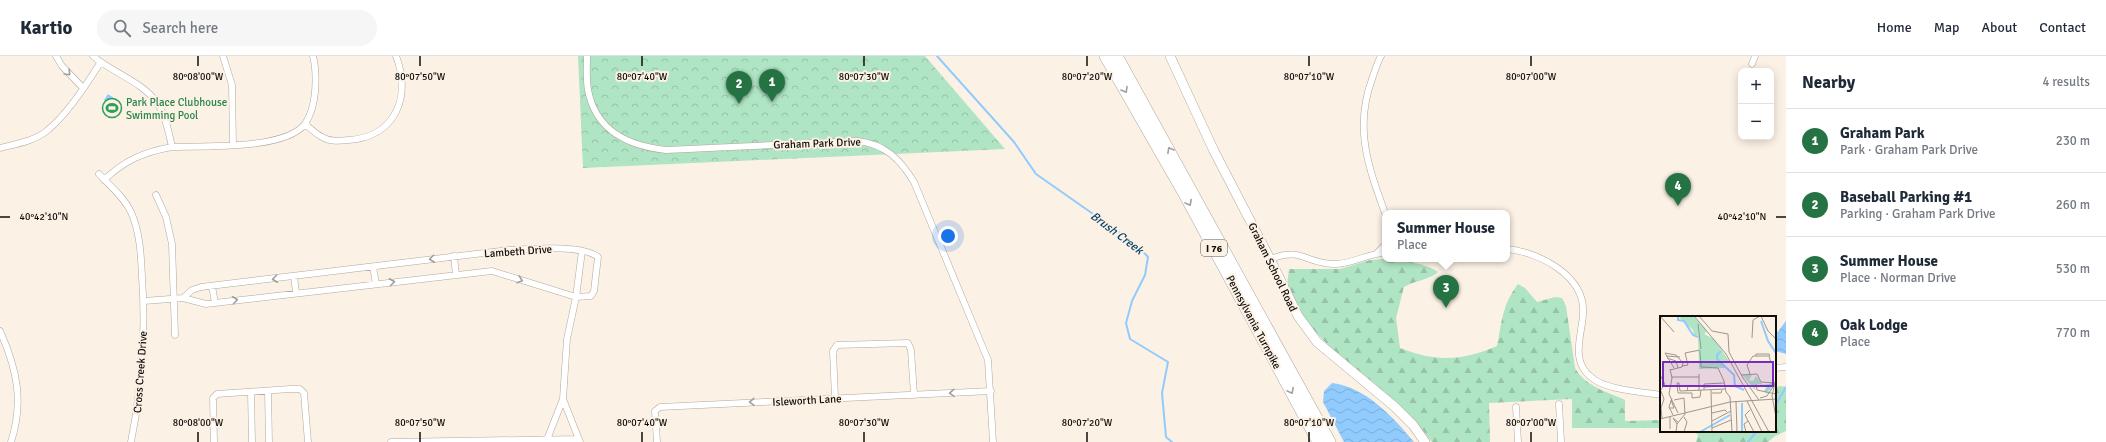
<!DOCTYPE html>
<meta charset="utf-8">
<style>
:root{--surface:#fff;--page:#f6f6f7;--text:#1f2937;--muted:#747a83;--line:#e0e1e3;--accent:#257342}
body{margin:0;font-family:Signika,sans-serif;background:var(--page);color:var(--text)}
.controls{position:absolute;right:12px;top:12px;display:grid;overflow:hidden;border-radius:8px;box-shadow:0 2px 10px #0003}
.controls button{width:36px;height:36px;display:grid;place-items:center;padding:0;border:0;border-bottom:1px solid var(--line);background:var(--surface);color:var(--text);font:20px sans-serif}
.you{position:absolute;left:948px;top:180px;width:14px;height:14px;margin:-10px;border:3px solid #fff;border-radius:50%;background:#1a73e8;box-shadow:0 0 0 6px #1a73e833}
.badge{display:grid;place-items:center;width:26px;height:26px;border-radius:50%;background:var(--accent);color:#fff;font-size:13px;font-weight:700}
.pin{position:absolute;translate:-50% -33px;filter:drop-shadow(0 1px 2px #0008)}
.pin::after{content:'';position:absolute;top:21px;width:14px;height:12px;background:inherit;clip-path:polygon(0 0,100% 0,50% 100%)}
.popup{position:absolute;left:1382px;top:154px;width:128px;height:52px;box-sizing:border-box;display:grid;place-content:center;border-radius:8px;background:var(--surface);filter:drop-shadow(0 1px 3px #0005);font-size:13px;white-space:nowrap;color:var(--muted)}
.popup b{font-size:15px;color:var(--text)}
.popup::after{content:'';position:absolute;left:50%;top:100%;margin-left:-8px;border:8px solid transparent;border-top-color:var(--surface)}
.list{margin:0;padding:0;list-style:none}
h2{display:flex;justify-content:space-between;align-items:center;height:52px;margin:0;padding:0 16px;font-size:17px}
h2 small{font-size:13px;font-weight:400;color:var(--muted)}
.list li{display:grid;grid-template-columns:26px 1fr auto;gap:12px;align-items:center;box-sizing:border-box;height:64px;padding:0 16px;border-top:1px solid var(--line)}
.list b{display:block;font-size:15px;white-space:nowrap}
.list p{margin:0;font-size:13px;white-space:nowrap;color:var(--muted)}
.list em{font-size:13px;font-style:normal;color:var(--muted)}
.icon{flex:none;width:22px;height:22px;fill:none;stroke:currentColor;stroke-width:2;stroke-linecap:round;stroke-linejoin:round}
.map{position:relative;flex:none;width:1786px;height:386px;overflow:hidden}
header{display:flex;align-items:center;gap:24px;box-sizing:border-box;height:56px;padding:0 20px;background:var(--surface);border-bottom:1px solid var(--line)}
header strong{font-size:19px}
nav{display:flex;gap:22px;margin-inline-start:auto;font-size:14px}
.search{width:280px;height:36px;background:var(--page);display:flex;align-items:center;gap:10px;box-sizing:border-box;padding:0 14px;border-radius:22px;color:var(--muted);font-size:15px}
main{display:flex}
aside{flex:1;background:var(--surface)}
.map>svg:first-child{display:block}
.forest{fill:url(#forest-firs)}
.park{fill:url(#park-crowns)}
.water{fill:url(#water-waves)}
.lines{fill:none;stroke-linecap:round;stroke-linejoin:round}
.stream{stroke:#91cbfd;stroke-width:2}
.street-casing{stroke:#b1a79c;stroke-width:7}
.secondary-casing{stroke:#b1a79c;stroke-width:10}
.highway-casing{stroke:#b1a79c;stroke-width:12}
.street{stroke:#fff;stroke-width:6}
.secondary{stroke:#fff;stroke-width:9}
.highway{stroke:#fff;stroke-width:11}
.oneway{stroke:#a09f9d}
.ticks{fill:none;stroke:#110e0a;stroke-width:1.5}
.labels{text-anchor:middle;stroke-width:4;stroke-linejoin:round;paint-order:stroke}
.shield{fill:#fcf1e5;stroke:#58524c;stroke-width:1}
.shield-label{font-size:10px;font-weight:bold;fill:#110e0a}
.leisure-label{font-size:11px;fill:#27864d;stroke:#fcf1e5;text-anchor:start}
.street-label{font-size:11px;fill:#110e0a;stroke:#fcf1e5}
.water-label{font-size:12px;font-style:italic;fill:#08426a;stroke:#fcf1e5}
.inset-river{fill:none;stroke:#91cbfd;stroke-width:2}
.inset-road{fill:none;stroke:#9e968d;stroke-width:1}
.view{fill:#7b2cbf;fill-opacity:0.15;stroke:#7b2cbf;stroke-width:2}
.inset-edge{fill:none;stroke:#110e0a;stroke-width:2}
.ticks-label{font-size:10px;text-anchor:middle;fill:#110e0a;stroke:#fcf1e5;stroke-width:4;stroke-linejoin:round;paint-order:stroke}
</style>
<header>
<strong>Kartio</strong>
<div class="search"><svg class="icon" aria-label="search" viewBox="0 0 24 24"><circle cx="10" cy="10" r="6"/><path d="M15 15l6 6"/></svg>Search here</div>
<nav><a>Home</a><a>Map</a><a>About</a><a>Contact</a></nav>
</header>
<main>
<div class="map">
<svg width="1786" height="386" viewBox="0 0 1786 386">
<defs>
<pattern id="forest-firs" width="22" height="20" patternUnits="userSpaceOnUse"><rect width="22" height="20" fill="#afe4c4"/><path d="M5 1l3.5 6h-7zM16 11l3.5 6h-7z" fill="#96c2a7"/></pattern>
<pattern id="park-crowns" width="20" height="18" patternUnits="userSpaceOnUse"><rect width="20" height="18" fill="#afe4c4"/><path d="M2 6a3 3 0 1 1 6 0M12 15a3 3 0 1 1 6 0" fill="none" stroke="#96c2a7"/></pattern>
<pattern id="water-waves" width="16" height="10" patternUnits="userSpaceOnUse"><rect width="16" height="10" fill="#91cbfd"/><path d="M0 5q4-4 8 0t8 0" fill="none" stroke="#7cadd8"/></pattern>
</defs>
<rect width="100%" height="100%" fill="#fcf1e5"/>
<!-- forest -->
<path class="forest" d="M1385,203C1399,203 1428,208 1438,216C1431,223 1414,225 1404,231L1396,262L1400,292C1435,306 1462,305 1497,290C1502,266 1502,249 1518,228L1525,232L1537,246L1555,241L1562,242L1566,250L1575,312C1586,331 1606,335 1625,344V365L1661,364V372H1572V343L1489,347L1490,386H1432L1414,363L1329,290L1306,266L1287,230L1289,213H1340L1370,204Z
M1780,330L1786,331V375L1775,380L1768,386H1696L1698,379L1694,375H1775V332Z"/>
<!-- park -->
<path class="park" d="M578,0H925L1005,93L583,112Z"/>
<!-- water -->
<path class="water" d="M108,38L121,47L111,60L105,55L109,49L104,44Z
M1786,265V298L1775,295V279Z
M1332,327C1366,331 1393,361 1414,386H1344L1323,346L1324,335Z"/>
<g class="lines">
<!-- stream -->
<path class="stream" d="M937,0L1014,86L1036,118L1136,188L1148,201L1145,219L1132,245L1126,267L1130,283L1168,306L1162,337L1166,381L1172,386
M1775,350L1786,331
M1748,386L1757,375"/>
<!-- street casing -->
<g class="street-casing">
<path id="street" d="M56,0L62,10L83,32
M93,0C112,17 145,26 159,50C166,62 169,77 172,91
M223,0L232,29L233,89
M587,0C587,11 586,23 588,34C596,76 629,90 666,94L857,85C885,88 900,103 914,126L988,304L993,386
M1381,0C1377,7 1375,15 1372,23C1354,72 1368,110 1385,157
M1752,8L1755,0
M305,68C310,72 316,78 322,81C330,86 340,85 349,84C395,81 412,41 396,0
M0,92C16,88 36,85 49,73C68,57 87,28 100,7
M99,118C110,130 124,141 131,156C140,176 141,199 142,221C146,277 142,332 131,386
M104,124C125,104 144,96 172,91C203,90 285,94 305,68C311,59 314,47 315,36C316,24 316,12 313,0
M156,139L166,161L172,188L175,279
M1507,193C1539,196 1586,220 1583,258C1582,279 1570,305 1591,321C1605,334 1642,336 1661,339
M1377,197L1385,189
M454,200L456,219
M1270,203C1303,191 1304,207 1333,208C1352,209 1367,197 1385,197
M373,211L376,228
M294,220L296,237
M212,230L215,247
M144,245L183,242L206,248L492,215L576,241L591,240L594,235L598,201C582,188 530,193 509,194L201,231L192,234L183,242
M0,275C17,313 24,346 11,386
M1775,312L1786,311
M268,335L269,386
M251,336L252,386
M835,342L833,295L837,289L908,287L911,294L914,339
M1559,348L1561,386
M1516,351L1518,386
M214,386L213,342L217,338L290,333H300L304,337L308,386
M391,386L579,383
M546,386L563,343
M580,386L563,343L567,283L576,241L582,195
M657,386L655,355L660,351L991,335"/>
</g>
<!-- secondary casing -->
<g class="secondary-casing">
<path id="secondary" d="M1170,0L1214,95L1270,203L1298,260L1317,286L1395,351L1413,369L1425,386"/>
</g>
<!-- highway casing -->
<g class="highway-casing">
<path id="highway" d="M1105,0L1183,136L1318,386
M1117,0L1330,386"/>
</g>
<!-- street -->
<use href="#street" class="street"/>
<!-- secondary -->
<use href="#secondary" class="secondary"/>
<!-- highway -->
<use href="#highway" class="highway"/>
</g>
<!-- one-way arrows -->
<defs><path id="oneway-chevron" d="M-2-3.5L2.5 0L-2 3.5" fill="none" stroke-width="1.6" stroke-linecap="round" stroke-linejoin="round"/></defs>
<g class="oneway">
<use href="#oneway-chevron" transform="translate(68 17) rotate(47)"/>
<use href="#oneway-chevron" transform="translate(1125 34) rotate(60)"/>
<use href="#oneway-chevron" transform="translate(1170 94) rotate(-119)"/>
<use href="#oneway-chevron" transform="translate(1189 147) rotate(62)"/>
<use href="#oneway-chevron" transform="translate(432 203) rotate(173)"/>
<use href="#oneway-chevron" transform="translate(275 223) rotate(173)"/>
<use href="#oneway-chevron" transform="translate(520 224) rotate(18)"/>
<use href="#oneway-chevron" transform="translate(392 226) rotate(-7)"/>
<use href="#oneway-chevron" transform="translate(235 244) rotate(-7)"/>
<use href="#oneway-chevron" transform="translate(1291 335) rotate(62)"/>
<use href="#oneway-chevron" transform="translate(952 337) rotate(177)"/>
<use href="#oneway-chevron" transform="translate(752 346) rotate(177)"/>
</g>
<!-- ticks -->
<path class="ticks" d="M198,0V10M420,0V10M642,0V10M864,0V10M1087,0V10M1309,0V10M1531,0V10M0,161H10M1776,161H1786M198,376V386M420,376V386M642,376V386M864,376V386M1087,376V386M1309,376V386M1531,376V386"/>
<!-- icons -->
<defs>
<g id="stadium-ring" transform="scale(1)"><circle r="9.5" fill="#fcf1e5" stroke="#2e9e5b" stroke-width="1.5"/><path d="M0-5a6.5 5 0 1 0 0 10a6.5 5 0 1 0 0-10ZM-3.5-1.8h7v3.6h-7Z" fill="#2e9e5b"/></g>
</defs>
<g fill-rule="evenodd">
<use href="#stadium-ring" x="112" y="52"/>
</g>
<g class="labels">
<!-- shield labels -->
<rect class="shield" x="1201" y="184" width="26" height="16" rx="3"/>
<g class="shield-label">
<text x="1214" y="196">I 76</text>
</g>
<!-- leisure labels -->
<g class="leisure-label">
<text x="126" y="50">Park Place Clubhouse<tspan x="126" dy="13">Swimming Pool</tspan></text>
</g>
<!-- street labels -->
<g class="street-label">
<text transform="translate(817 87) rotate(-2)" y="4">Graham Park Drive</text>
<text transform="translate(518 195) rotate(-4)" y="4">Lambeth Drive</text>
<text transform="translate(1273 211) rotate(64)" y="4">Graham School Road</text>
<text transform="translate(1254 266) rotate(62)" y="4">Pennsylvania Turnpike</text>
<text transform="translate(140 316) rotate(-86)" y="4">Cross Creek Drive</text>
<text transform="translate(807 344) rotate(-3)" y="4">Isleworth Lane</text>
</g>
<!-- water labels -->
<g class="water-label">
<text transform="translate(1117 177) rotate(37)" y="4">Brush Creek</text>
</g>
</g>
<!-- overview -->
<g transform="translate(1660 260)">
<rect width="116" height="116" fill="#fcf1e5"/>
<path d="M82,59H92L89,64L93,65L96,60L103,69L114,67V69L107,78L104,75L107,69L95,68V74Z" fill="#afe4c4"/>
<path d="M18,0H33L47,15L44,18L54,23L69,45L60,46L65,52L39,53L38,19H34L33,14Z" fill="#afe4c4"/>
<path class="inset-river" d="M18,0V4L24,5L33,19L38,21M101,5L108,25L116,37M61,35L57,39V43L74,59L75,70L84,74M106,75L114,65M40,116L70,99M82,116V87"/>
<path class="inset-road" d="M0,0L14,16M34,0L66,38L109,116M39,0L52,15L68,18L69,36L83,62L99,84M101,0L108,15L116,23M38,8L41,33M92,22L93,4L100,0M40,35L41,51L58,52L64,65L66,76L70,81L72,116M6,40L20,41M96,40V38H109L110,40M7,42L16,45L18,52M22,50L28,49L25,37L40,34M10,53L12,62L9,78L18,97M10,54L22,51L23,47L16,39L5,37L14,52M90,58L87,49L93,40H109L111,47M0,59L5,68L0,75M81,59L97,58L101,66L115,67L112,80L116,101M12,61H39V58M39,61V75M19,67L20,75L65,73M19,67H17L18,77H32M96,68L97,74L116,78M44,71L64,70M44,74V68L64,67M51,74L52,116M1,75L4,83L1,92L2,102M27,75L28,70H39M32,77V82L40,81L41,74M52,77H61L62,74M12,82L9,91L13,99M100,82L107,80L113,71M14,84L24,82L25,98L17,108L16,116M76,85L77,116M87,85L102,116M9,92H14L11,84M90,94L85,99L94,116M52,97L65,94L67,96M10,100V113M0,103L70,86L116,83M52,105L71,95M17,108L13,102L18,106M52,112L71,104M24,116L27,106L24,101M86,116L84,108L88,105"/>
<path class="view" d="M3,46H113V70H3Z"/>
<rect width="116" height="116" class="inset-edge"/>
</g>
<g class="ticks-label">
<text x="198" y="24">80°08'00"W</text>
<text x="420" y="24">80°07'50"W</text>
<text x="642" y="24">80°07'40"W</text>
<text x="864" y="24">80°07'30"W</text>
<text x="1087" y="24">80°07'20"W</text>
<text x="1309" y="24">80°07'10"W</text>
<text x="1531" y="24">80°07'00"W</text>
<text x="44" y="164">40°42'10"N</text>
<text x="1742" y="164">40°42'10"N</text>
<text x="198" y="370">80°08'00"W</text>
<text x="420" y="370">80°07'50"W</text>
<text x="642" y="370">80°07'40"W</text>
<text x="864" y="370">80°07'30"W</text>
<text x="1087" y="370">80°07'20"W</text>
<text x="1309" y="370">80°07'10"W</text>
<text x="1531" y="370">80°07'00"W</text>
</g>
</svg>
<div class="controls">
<button>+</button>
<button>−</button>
</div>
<div class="you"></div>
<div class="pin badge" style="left:772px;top:46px">1</div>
<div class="pin badge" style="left:739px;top:48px">2</div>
<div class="pin badge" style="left:1446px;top:252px">3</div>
<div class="popup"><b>Summer House</b>Place</div>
<div class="pin badge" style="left:1678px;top:150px">4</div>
</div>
<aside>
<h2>Nearby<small>4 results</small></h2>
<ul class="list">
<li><span class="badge">1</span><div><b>Graham Park</b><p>Park · Graham Park Drive</p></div><em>230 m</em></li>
<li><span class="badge">2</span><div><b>Baseball Parking #1</b><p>Parking · Graham Park Drive</p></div><em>260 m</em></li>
<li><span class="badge">3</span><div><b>Summer House</b><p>Place · Norman Drive</p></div><em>530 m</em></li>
<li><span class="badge">4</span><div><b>Oak Lodge</b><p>Place</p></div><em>770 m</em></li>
</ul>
</aside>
</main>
